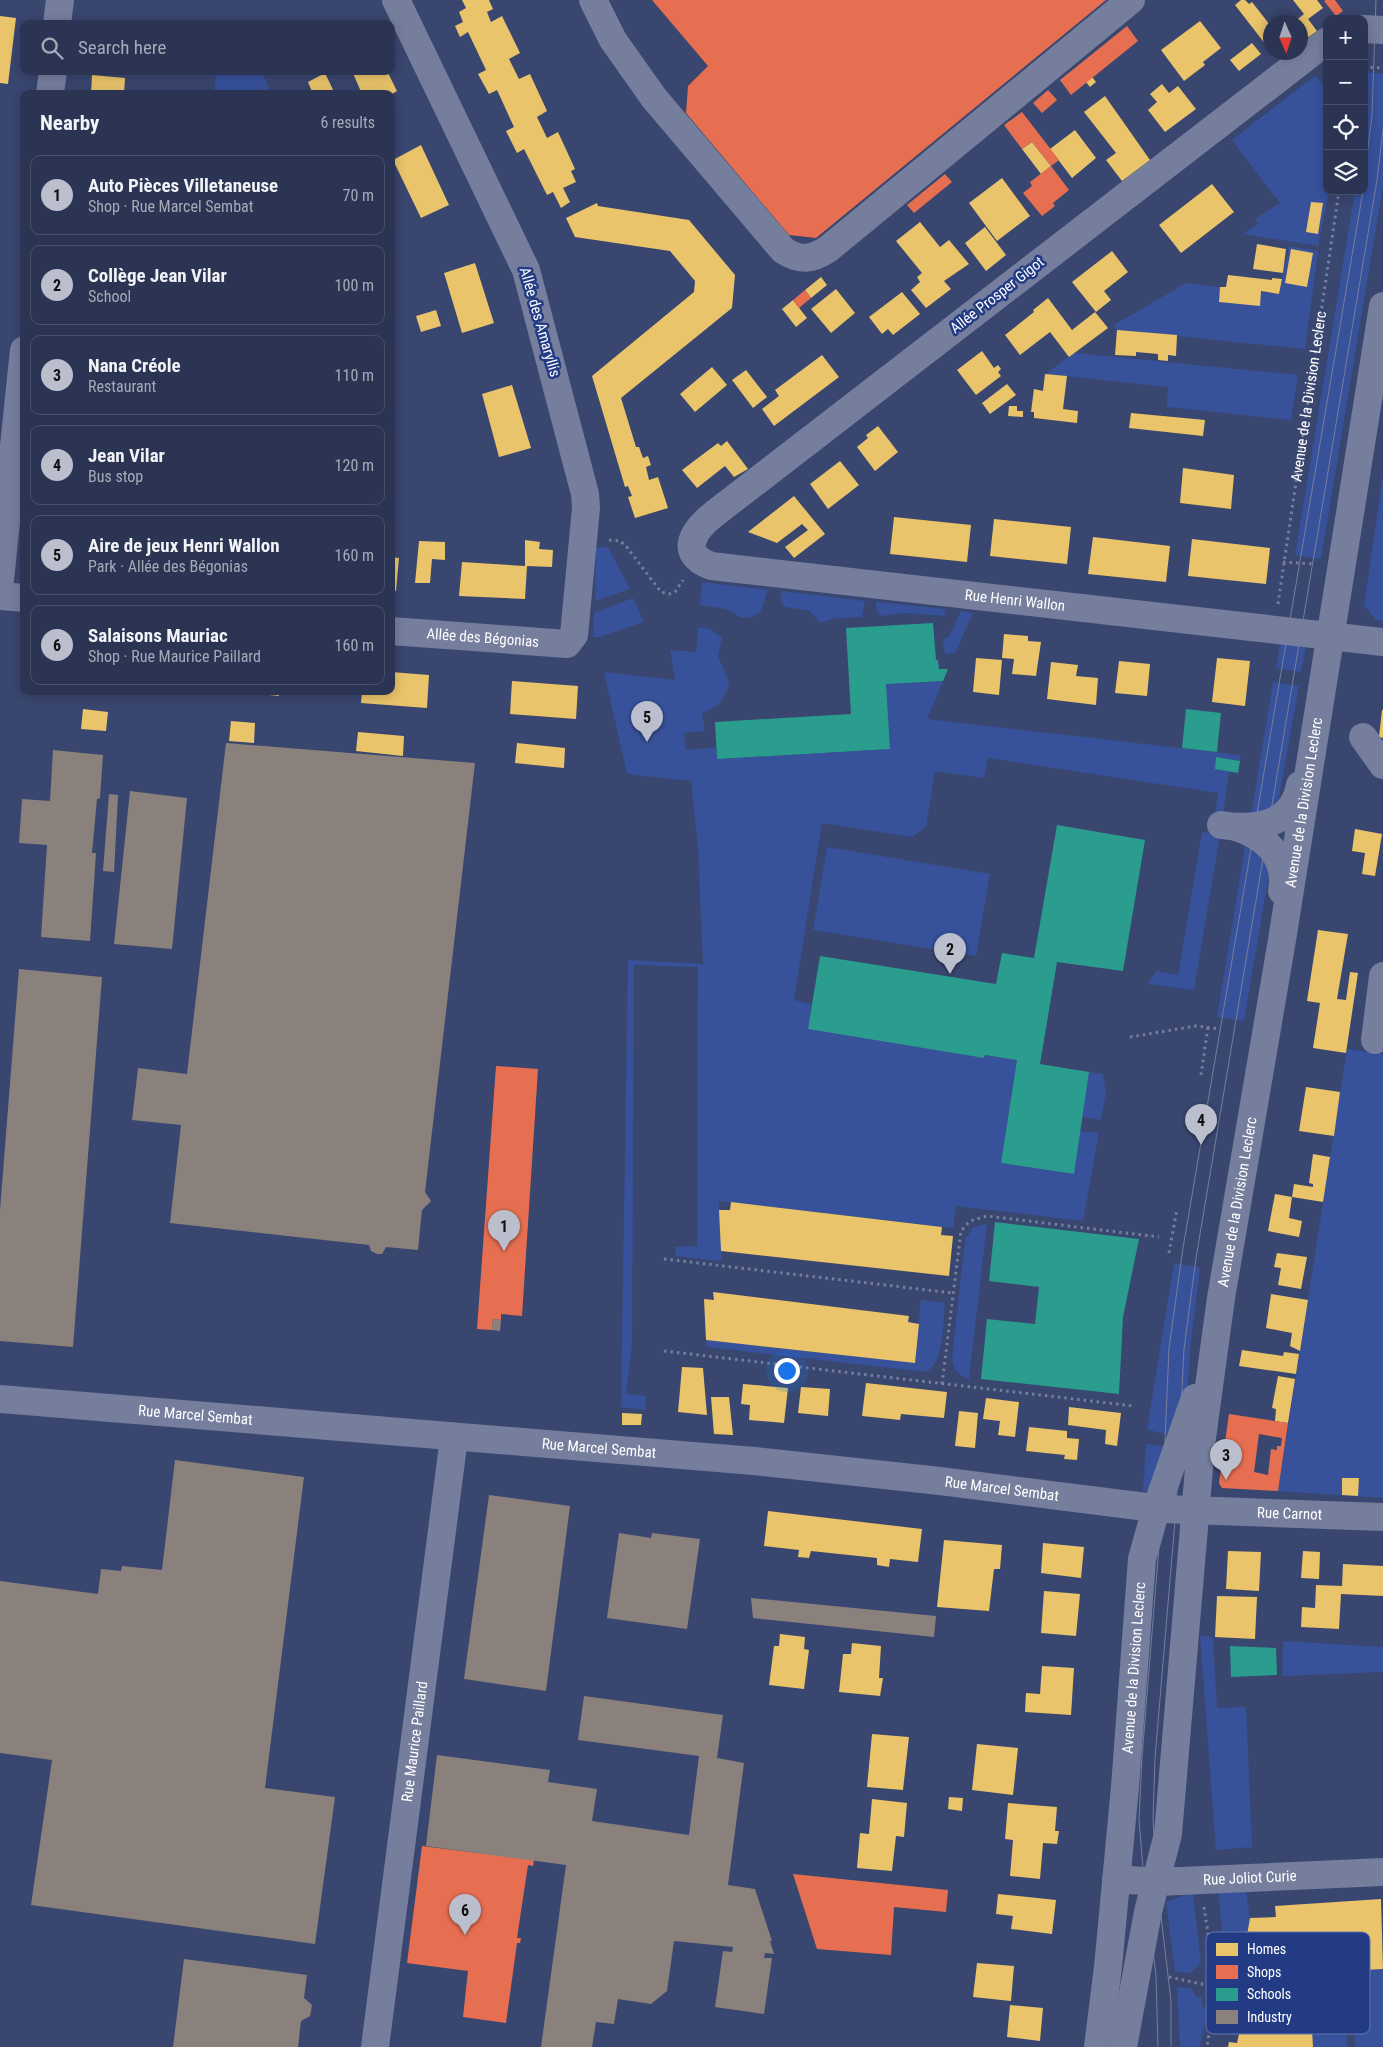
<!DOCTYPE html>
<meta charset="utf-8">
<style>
:root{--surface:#2b3453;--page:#373f5d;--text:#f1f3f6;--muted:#a6aab8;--line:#474f6a;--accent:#babecd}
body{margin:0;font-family:"Roboto Condensed",sans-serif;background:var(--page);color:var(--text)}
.controls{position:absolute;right:15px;top:15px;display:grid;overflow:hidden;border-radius:10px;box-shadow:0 2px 12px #0003}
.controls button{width:45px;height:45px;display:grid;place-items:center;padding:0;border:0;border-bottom:1px solid var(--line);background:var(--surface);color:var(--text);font:25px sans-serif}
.compass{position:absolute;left:1263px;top:15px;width:45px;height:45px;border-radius:50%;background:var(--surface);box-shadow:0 2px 12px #0003;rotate:177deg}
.you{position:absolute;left:786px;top:1370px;width:18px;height:18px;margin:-12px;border:4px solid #fff;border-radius:50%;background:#1a73e8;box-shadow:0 0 0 8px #1a73e833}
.badge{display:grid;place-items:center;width:32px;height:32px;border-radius:50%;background:var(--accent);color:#111;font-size:16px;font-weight:700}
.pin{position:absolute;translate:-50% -41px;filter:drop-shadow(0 1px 2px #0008)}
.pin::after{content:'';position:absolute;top:26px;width:18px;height:15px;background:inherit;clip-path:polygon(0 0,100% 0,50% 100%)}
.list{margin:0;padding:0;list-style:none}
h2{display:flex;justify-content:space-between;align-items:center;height:65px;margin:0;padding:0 20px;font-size:21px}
h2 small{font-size:16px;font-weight:400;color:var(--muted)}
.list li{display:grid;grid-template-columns:32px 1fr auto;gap:15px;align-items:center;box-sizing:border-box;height:80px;margin:0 10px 10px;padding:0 10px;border:1px solid var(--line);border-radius:10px}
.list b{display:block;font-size:19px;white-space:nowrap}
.list p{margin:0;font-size:16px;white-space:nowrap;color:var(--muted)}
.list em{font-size:16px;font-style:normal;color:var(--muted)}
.icon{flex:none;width:28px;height:28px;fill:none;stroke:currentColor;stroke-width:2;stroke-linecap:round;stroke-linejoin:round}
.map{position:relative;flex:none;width:1383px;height:2047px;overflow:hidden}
.search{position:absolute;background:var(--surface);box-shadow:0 2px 12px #0003;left:20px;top:20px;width:375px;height:55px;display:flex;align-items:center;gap:12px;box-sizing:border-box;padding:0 18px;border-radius:10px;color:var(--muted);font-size:19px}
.panel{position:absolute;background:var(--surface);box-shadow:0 2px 12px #0003;left:20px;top:90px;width:375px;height:605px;border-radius:10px}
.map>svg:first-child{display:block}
.green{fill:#37519b}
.homes{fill:#e9c46a}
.shops{fill:#e76f51;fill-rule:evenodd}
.schools{fill:#2a9d8f}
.industry{fill:#8a817c}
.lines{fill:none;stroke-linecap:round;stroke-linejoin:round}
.path{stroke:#757e9d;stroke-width:3;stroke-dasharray:2.5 4;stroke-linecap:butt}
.minor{stroke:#757e9d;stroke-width:28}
.tram{stroke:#757f9c;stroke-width:1}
.labels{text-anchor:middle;stroke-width:5;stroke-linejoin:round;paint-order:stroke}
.street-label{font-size:15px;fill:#fff;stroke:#233b85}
.key{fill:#233b85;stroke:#6576aa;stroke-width:1}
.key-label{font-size:14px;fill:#fff}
</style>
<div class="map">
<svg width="1383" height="2047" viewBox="0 0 1383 2047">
<rect width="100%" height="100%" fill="#39466f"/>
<!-- green -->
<path class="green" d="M216,71H262L271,94H214Z
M1366,72L1383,74V186L1321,559L1295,555L1355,191H1364Z
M1316,75L1327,90V191H1329L1318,246L1243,234L1258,224L1255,219L1280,203L1232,140Z
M1289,246L1318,251L1305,349L1117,330L1114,325L1186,283L1279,294Z
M1074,353L1298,375L1291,420L1167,407L1168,387L1045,374Z
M1383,475V621L1376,620L1364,605Z
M608,547L630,589L595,601L596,548Z
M702,582L768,590L760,613L748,618L740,617L726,609L700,605Z
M781,591L865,601L862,617L836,618L820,623L810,611L785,607L781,602Z
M633,598L644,622L599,637H593L594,613Z
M876,602L946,609L944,616L905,613L881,616L877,612Z
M961,611L973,613L955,653L945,654L943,640L949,637Z
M698,627L710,629L722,638L718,656L729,682C727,697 717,709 702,713L705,731L684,733L686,750L716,747L717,759L890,749L886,684L943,681L927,719L1241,755L1240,761L1216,758L1215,769L1229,771L1223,815L1215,814L1218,793L988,758L984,778L935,771L926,827L912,837L822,823L794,1000L812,1004L808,1029L984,1058L985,1055L1017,1060L1001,1163L1073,1174L1080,1131L1099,1133L1083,1221L956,1206L953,1228L719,1201L722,1261L676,1256L675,1247L697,1246L698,967L634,965L632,1344L626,1394L646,1396L645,1410L621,1407L628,960L703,964L698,847L691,781L627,774L604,672L675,680L670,650L696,652Z
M1281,638L1295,642L1306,648L1301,672L1276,668Z
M1273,682L1299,686L1277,808L1251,816Z
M1202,832L1220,835L1194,990L1148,984L1156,971L1178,975Z
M1246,841L1270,868L1244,1021L1217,1017Z
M827,847L990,874L976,956L813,930Z
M1347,1049L1383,1054V1498L1278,1491Z
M1089,1072L1103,1074L1106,1093L1101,1120L1082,1117Z
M987,1224L969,1379C958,1375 953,1370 952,1358L965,1240L973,1227Z
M1174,1263L1200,1268L1190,1350L1188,1387L1174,1435L1147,1430Z
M921,1300L945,1303C943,1321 945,1365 925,1372L707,1347L706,1340L915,1362Z
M1146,1444L1171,1447L1150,1488L1143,1492Z
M1200,1636L1213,1637L1217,1708L1246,1707L1252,1847L1216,1850Z
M1283,1641L1383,1647V1672L1282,1676Z
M1218,1890H1246L1250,1918L1242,1963L1250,1964L1245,1989L1234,2016L1223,2015L1228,1987H1224L1225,1965Z
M1193,1892L1201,1963L1190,1973L1175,1972L1166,1902Z
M1383,1969V2047H1355L1350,1971Z
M1177,1987L1191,1988L1196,1996L1202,1998V2005L1207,2010L1200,2047H1180Z
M1346,2030L1347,2047H1313L1312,2032Z"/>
<!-- homes -->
<path class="homes" d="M462,0H489L493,9L487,12L491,22L502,16L520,53L509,59L519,79L530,74L547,111L537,117L547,138L558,132L575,169L571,171L576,182L563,188L570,202L561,208L553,192L547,195L524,149L517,153L506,131L514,127L497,90L489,94L478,74L486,70L468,32L460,37L455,26L463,22L459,12L466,8Z
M1241,0H1245L1249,4L1252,2L1270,25V41L1266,45L1235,5Z
M1293,0H1317L1323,8L1308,19L1317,31L1307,38L1300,30V22H1294L1304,14Z
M0,16L16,18L8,84L0,83Z
M1200,21L1221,48L1203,62L1205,65L1184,81L1161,50Z
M1252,43L1261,54L1239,71L1230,60Z
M352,71H387L397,91L392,94H362Z
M325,73L335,94H313L308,82Z
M92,75L125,78L124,94H91Z
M1092,77L1096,82L1090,87L1086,82Z
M1162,84L1169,93L1178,86L1196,109L1165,132L1148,110L1157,102L1150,94Z
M1105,96L1150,160L1122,181L1106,160L1116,153L1084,112Z
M1075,130L1096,158L1072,178L1050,149Z
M1032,142L1051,166L1041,174L1022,149Z
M421,145L449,205L421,218L393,160Z
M1002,178L1030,216L997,241L969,203Z
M1212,184L1234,212L1181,253L1159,225Z
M1311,202L1323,203L1318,234L1306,232Z
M597,203L598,206L689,220L735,275L732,308L621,398L636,447H639L643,458L648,456L651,465L646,467L649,480L658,477L668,508L635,518L628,497L632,496L628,486L625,487L592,376L694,292L695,281L670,251L575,237L566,218Z
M920,222L940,247L949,240L969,264L944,281L951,289L926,308L911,290L920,282L917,277L922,273L896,241Z
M985,227L1006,255L986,271L965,243Z
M1257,244L1286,249L1283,273L1253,269Z
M1291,249L1313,253L1307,287L1285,283Z
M1112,251L1128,272L1104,291L1111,300L1096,312L1072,282Z
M475,263L494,323L462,333L444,273Z
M1228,275L1272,280V278L1282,279L1279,294L1261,291L1260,306L1219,302L1220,287H1226Z
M821,277L827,285L811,298L805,290Z
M836,289L855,313L831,333L811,309Z
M902,292L920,314L893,335L888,329L882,334L869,317Z
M1048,298L1072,330L1095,312L1108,328L1069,357L1050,332L1020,355L1005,335L1034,312L1033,310Z
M793,300L807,318L796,327L782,309Z
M436,310L441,326L421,332L416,316Z
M1117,330L1177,335L1176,356L1168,355V361L1158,360V354L1136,352V356L1115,355Z
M982,351L994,368L998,365L1001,369L998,372L1001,376L976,395L957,370Z
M822,355L839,377L774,426L762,409L779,396L775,390Z
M712,367L727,385L695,412L680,394Z
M746,370L767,397L753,408L732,380Z
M1045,374L1067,376L1063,409L1078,411L1077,423L1034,418V412H1031L1034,389L1043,391Z
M1007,384L1016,395L990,414L982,403Z
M512,385L531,448L499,457L482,394Z
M1009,406H1017V411H1023V417L1008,416Z
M1131,413L1205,420L1203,436L1129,428Z
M878,426L898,452L875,471L857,447L868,438L866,435Z
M727,441L748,469L734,477L725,466L697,488L682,470L718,443L721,446Z
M840,461L859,485L828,509L810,484Z
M1183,468L1234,475L1231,509L1180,503Z
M794,496L825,534L794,558L785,547L808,530L802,524L777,543L748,532Z
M894,517L971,525L967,562L890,554Z
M994,519L1071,527L1067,564L990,556Z
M1093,537L1170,546L1166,582L1088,574Z
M1192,539L1270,548L1266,584L1188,576Z
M525,540L540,542L539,549L553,550L552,567L527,566L525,599L459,596L462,562L525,566Z
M419,541L445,542V560L432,559L430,583H415Z
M391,557L399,558L396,591L391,590Z
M1004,634L1028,636V641L1041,642L1036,676L1012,674L1014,659L1002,658Z
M976,658L1002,660L999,695L973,692Z
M1217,658L1250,661L1245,706L1212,702Z
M1119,661L1150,664L1147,696L1115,693Z
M1051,662L1078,665L1076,676L1098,678L1096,705L1047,699Z
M391,672L429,675L427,708L361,703L362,691H391Z
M512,681L578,686L576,719L510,714Z
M230,691H279V696Z
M83,709L108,712L106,731L81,729Z
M1382,710H1383V738L1379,737Z
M231,721L255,723L254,743L229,741Z
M358,732L404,736L403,756L356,751Z
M517,743L565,748L564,768L515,763Z
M1355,829L1382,834L1375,876L1362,874L1365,853L1352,851Z
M1318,930L1348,934L1337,999L1346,1000L1350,972L1358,973L1346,1053L1313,1048L1320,1003L1307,1001Z
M1306,1087L1340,1092L1334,1136L1299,1131Z
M1313,1154L1330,1157L1323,1202L1292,1197L1289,1218L1302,1221L1299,1237L1268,1231L1275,1194L1292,1197L1294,1184L1313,1187V1184L1309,1183Z
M731,1202L942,1227L941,1235L953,1236L949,1276L721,1251L719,1210H730Z
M1277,1253L1307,1257L1301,1289L1278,1285L1281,1268L1274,1267Z
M713,1292L909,1316L908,1322L919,1324L915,1363L706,1340L704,1299L714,1300Z
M1271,1294L1308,1300L1300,1351L1290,1346L1292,1333L1266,1328Z
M1242,1350L1283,1356L1284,1352L1299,1354L1296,1374L1239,1366Z
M682,1367L703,1368L707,1415L678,1412Z
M1278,1376L1295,1379L1288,1423L1275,1421L1276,1409L1272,1408Z
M866,1383L947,1392L944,1418L901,1414L900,1420L862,1416Z
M743,1384L788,1388L784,1423L749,1420L750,1405L741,1404Z
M801,1387L830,1389L828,1416L798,1413Z
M711,1397H729L733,1435L714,1434Z
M986,1398L1019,1402L1015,1437L998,1435L1000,1421L983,1419Z
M1069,1407L1121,1413L1117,1446L1105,1444L1106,1430L1068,1425Z
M959,1411L978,1413L975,1448L955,1446Z
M622,1413L642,1414L641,1425H622Z
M1029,1427L1067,1431V1438L1079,1439L1077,1460L1064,1459L1065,1455L1026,1451Z
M1342,1478H1359L1358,1496L1342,1495Z
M768,1511L922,1529L918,1562L890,1559L889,1567L877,1565V1558L811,1551L809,1558L798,1557L799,1550L764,1546Z
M944,1540L1002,1545L1000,1569H994L989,1611L937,1607Z
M1043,1543L1084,1547L1081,1578L1041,1573Z
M1228,1551L1261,1552L1259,1591L1226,1589Z
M1303,1551L1320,1552L1319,1579L1301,1578Z
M1343,1564L1383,1566V1596L1341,1594L1339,1629L1301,1627L1302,1607L1315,1608L1316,1585L1342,1586Z
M1044,1591L1080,1594L1076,1636L1041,1633Z
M1217,1596L1257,1597L1255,1639L1215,1637Z
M780,1634L805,1637L804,1649L809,1650L804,1689L769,1685L774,1646H779Z
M852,1643L881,1646L879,1678H883L880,1696L839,1692L843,1654H851Z
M1042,1666L1074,1668L1071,1715L1025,1712L1026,1693L1040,1694Z
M872,1734L909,1737L903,1790L867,1787Z
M977,1744L1018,1748L1013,1795L972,1790Z
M949,1797L963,1798L962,1811L948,1809Z
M872,1799L907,1803L904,1837L896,1836L892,1871L857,1868L860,1833L869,1834Z
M1008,1803L1057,1807L1055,1831H1059L1057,1844L1043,1843L1040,1879L1010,1876L1013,1840L1005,1839Z
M998,1894L1056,1900L1052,1934L1011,1929L1013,1916L996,1914Z
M1381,1899L1383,1969L1309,1973L1313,2047H1228L1229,2042L1237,2043L1239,2034L1241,2023L1233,2022L1238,1988L1245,1989L1250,1964L1242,1963L1250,1918L1276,1917L1275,1906Z
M977,1963L1014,1966L1011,2001L973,1997Z
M1010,2005L1043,2008L1040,2041L1007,2037Z"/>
<!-- shops -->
<path class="shops" d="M652,0H1106L816,238L789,235L686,113L688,86L708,66Z
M1326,0H1335L1343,11L1336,16L1324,1Z
M1127,26L1138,41L1071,95L1060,80Z
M1048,90L1057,100L1042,113L1033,103Z
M1022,112L1059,160L1051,166L1069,190L1053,203L1055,206L1042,216L1023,193L1032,186L1030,182L1051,166L1032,142L1022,149L1004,125Z
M945,174L952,182L914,213L907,205Z
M805,290L811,298L799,308L793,300Z
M496,1066L538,1069L522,1316L501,1314V1320L493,1319L492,1330L477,1329Z
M1229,1414L1288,1423L1278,1491L1222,1488L1219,1483ZM1259,1434L1282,1438L1281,1446H1277V1450L1271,1449L1268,1475L1254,1472Z
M422,1846L534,1860L533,1866L528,1865L517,1938H521L520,1943H517L506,2023L463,2017L468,1971L407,1963Z
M793,1874L948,1890L946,1912L894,1907L891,1955L817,1949Z"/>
<!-- schools -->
<path class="schools" d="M933,623L936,660H938L939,669H948L943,681L886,684L890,749L717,759L715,722L851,714L846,628Z
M1186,709L1221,713L1217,752L1182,748Z
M1216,757L1240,761L1238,773L1215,769Z
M1057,825L1145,840L1123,971L1057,962L1040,1064L1089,1072L1074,1174L1001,1163L1017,1060L985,1055L984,1058L808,1029L820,956L996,984L1002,953L1034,958Z
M995,1222L1139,1239L1123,1317L1119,1394L981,1379L987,1319L1035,1324L1039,1287L989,1281Z
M1230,1646L1276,1648L1277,1675L1231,1677Z"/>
<!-- industry -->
<path class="industry" d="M226,743L475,763L425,1192L431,1201L422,1210L418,1250L386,1247L382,1254H377L371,1251L369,1245L170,1223L181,1125L132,1120L138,1068L187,1074Z
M53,750L103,755L100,798L97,799L92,853H96L90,941L41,937L47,845L19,843L22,799L50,801Z
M130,791L187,798L172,949L114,944Z
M109,794L118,795L114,872L103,871Z
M19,969L102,977L73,1347L0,1341V1210Z
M493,1319L501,1320L500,1331L492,1330Z
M175,1460L304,1477L265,1788L335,1797L315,1944L31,1905L52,1760L0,1753V1581L98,1594L101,1569L121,1571L122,1566L162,1570Z
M489,1495L570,1506L546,1691L464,1679Z
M619,1533L651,1538L652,1533L700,1539L687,1629L607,1618Z
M751,1598L936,1616L934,1637L753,1618Z
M584,1696L723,1715L717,1758L744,1763L728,1885L755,1889L772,1941H770L774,1954L765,1953L764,1958H772L764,2014L715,2007L723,1951L732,1952L733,1947L674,1941L667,1991L651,2004L618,1999L614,2024L596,2022L592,2047H541L566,1865L426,1846L437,1755L550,1770L548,1782L597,1789L592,1821L689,1835L699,1756L578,1740Z
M184,1959L307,1975L304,1998L312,2005L310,2016L301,2021L298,2047H173Z"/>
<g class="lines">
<!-- path -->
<g class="path">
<path d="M1364,67L1383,68"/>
<path d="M609,540L620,541L626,546L661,592L669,594L675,592L683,580"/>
<path d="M1283,562L1314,564"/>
<path id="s1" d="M1278,604L1339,191"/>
<path d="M1130,1037L1196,1026L1221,1029"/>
<path d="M1201,1075L1208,1027"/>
<path d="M1169,1253L1177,1209"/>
<path d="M664,1259L953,1293"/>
<path d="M664,1351L1134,1406"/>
<path d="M942,1384L961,1231L970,1221L987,1216L1159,1237"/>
<path d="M1204,1907L1216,1987L1207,2047"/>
<path d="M1169,1977L1216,1987"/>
</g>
<!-- minor -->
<g class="minor">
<path d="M593,0L613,40L654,98L783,250C799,261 812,260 828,249L1131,0"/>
<path d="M57,24L60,0"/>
<path d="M1364,29L1383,30"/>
<path id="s2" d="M1327,41L714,514C694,530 677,553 711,566L1383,642"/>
<path d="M50,94L53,71"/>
<path d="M0,580L24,350"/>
<path d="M0,596L24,598"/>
<path id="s3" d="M391,631L567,644L574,635L586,508L585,494L526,270L396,0"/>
<path d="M1363,737L1383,765"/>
<path d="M1221,825C1255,830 1293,826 1300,785"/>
<path d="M1236,827C1266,837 1288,857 1282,891"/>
<path d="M1375,1040L1383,976"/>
<path id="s4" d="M0,1399L754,1461L940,1481L1162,1509L1383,1517"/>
<path id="s5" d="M1116,1879L1157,1882L1383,1872"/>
<path id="s6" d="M375,2047L454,1438"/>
<path id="s7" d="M1098,2047L1108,1967L1125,1787L1142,1559L1156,1509L1195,1398"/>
<path id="s8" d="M1123,2047L1148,1912L1168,1834L1201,1445L1221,1298L1282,940L1383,306"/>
</g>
<!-- tram -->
<path class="tram" d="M1364,181L1372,115L1376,0
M1158,2047L1156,1975L1144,1881L1139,1820L1142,1757L1162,1509L1169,1348L1183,1248L1363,191
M1171,2047V2001L1157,1882L1153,1820L1155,1758L1176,1509L1184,1349L1196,1258L1377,180L1383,130"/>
</g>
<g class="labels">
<!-- street labels -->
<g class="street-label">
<text transform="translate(997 295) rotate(-38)" y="5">Allée Prosper Gigot</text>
<text transform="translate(540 322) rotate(74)" y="5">Allée des Amaryllis</text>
<text dy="5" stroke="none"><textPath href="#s1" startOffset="210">Avenue de la Division Leclerc</textPath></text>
<text dy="5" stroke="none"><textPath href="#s2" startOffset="1150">Rue Henri Wallon</textPath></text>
<text dy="5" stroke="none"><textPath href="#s3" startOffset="92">Allée des Bégonias</textPath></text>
<text dy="5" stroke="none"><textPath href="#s8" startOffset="1259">Avenue de la Division Leclerc</textPath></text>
<text dy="5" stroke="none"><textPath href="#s8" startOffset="854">Avenue de la Division Leclerc</textPath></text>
<text dy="5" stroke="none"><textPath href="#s4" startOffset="196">Rue Marcel Sembat</textPath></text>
<text dy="5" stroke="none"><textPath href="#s4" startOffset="601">Rue Marcel Sembat</textPath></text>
<text dy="5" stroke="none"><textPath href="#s4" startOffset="1006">Rue Marcel Sembat</textPath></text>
<text dy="5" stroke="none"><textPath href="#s4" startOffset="1295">Rue Carnot</textPath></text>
<text dy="5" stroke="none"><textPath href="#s7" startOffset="381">Avenue de la Division Leclerc</textPath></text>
<text dy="5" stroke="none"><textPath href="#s6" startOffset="308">Rue Maurice Paillard</textPath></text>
<text dy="5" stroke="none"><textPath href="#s5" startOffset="134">Rue Joliot Curie</textPath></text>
</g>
</g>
<!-- legend -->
<rect x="1206" y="1932" width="164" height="102" rx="8" class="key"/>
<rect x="1216" y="1943" width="22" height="13" fill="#e9c46a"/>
<rect x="1216" y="1965" width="22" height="14" fill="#e76f51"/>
<rect x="1216" y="1988" width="22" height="13" fill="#2a9d8f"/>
<rect x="1216" y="2010" width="22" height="14" fill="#8a817c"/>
<g class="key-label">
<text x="1247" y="1954">Homes</text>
<text x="1247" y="1977">Shops</text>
<text x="1247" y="1999">Schools</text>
<text x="1247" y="2022">Industry</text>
</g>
</svg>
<div class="controls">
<button>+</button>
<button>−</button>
<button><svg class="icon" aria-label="locate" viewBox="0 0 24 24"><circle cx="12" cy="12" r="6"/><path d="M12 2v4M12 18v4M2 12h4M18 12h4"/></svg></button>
<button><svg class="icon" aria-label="layers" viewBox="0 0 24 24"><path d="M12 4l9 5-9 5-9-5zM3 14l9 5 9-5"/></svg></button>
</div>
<svg class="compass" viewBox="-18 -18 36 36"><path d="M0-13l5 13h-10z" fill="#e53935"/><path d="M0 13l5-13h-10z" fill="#a6aab8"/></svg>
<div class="you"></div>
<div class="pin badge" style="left:504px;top:1251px">1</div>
<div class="pin badge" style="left:950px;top:974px">2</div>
<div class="pin badge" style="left:1226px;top:1480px">3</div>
<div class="pin badge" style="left:1201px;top:1145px">4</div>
<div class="pin badge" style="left:647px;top:742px">5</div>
<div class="pin badge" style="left:465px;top:1935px">6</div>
<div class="search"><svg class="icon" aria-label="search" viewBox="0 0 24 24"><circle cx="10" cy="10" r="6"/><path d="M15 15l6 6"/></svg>Search here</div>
<section class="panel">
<h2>Nearby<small>6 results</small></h2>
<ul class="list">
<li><span class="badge">1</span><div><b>Auto Pièces Villetaneuse</b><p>Shop · Rue Marcel Sembat</p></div><em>70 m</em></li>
<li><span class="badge">2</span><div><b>Collège Jean Vilar</b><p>School</p></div><em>100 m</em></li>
<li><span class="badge">3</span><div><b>Nana Créole</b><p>Restaurant</p></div><em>110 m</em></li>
<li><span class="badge">4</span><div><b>Jean Vilar</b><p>Bus stop</p></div><em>120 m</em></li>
<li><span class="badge">5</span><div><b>Aire de jeux Henri Wallon</b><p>Park · Allée des Bégonias</p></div><em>160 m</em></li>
<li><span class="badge">6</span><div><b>Salaisons Mauriac</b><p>Shop · Rue Maurice Paillard</p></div><em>160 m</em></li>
</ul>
</section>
</div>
